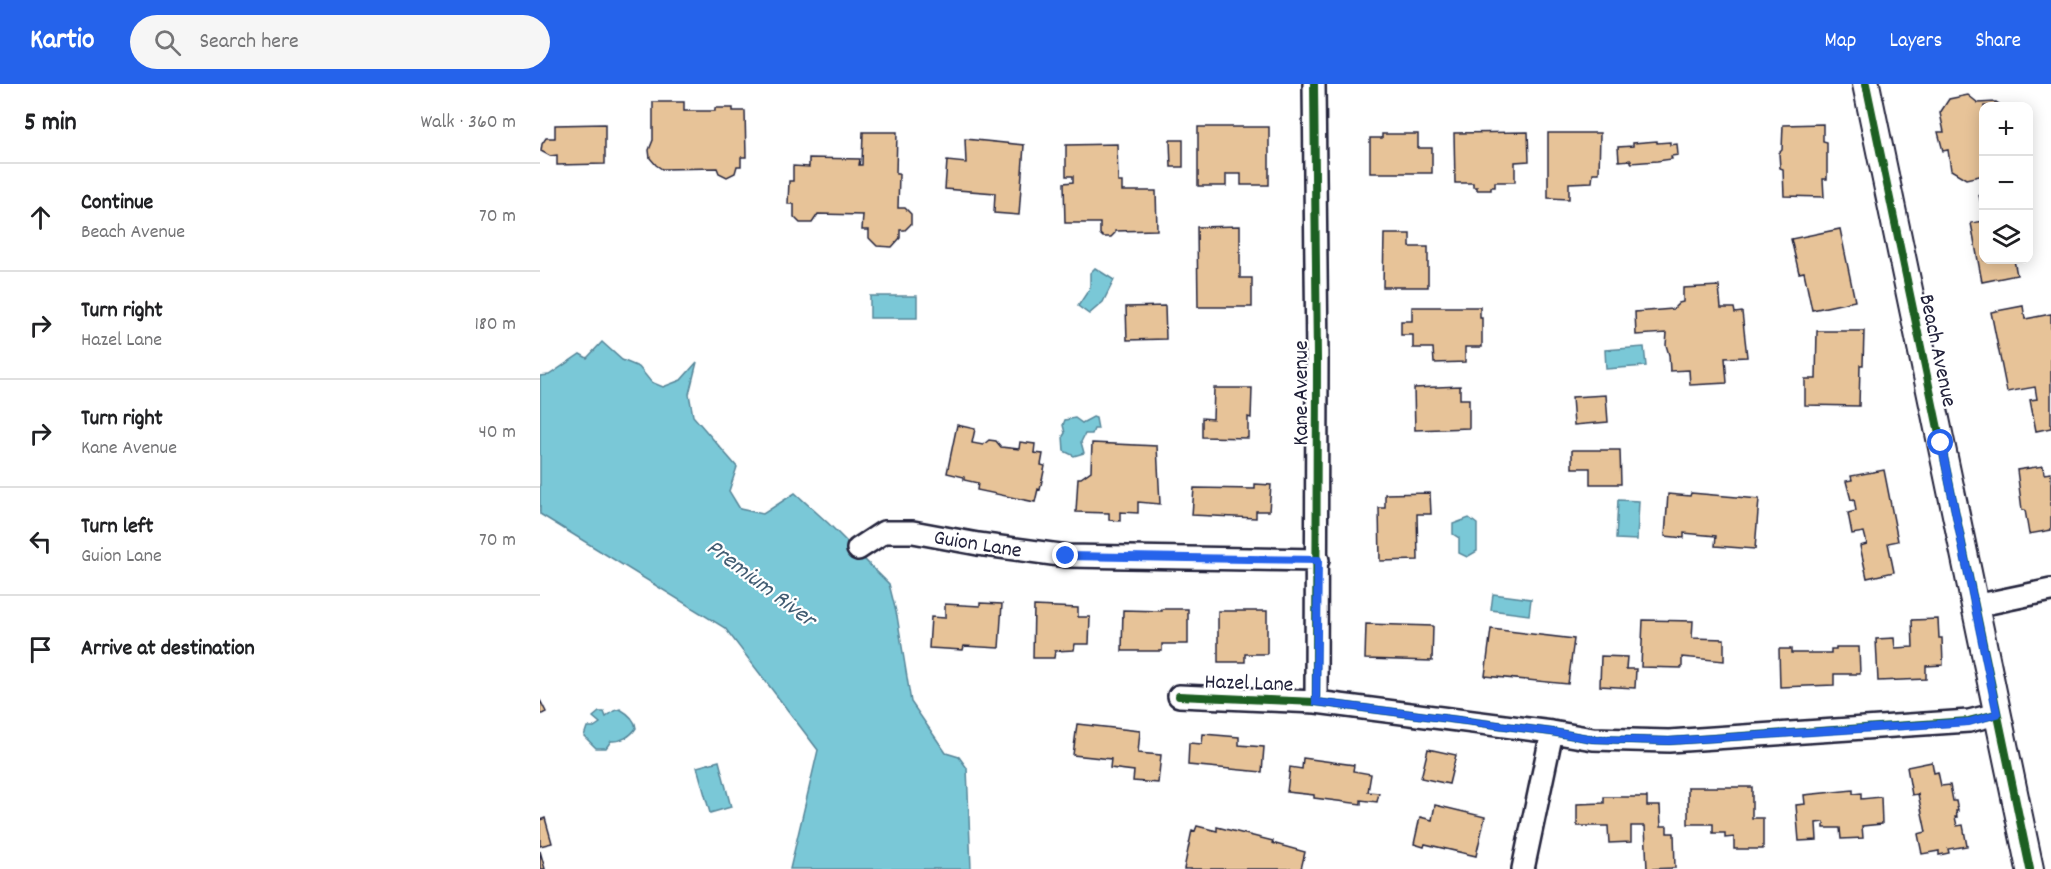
<!DOCTYPE html>
<meta charset="utf-8">
<style>
:root{--surface:#fff;--page:#f6f6f6;--text:#202124;--muted:#757577;--line:#e0e0e0;--accent:#2563eb}
body{margin:0;font-family:Dekko,sans-serif;background:var(--page);color:var(--text)}
.controls{position:absolute;right:18px;top:18px;display:grid;overflow:hidden;border-radius:12px;box-shadow:0 3px 15px #0003}
.controls button{width:54px;height:54px;display:grid;place-items:center;padding:0;border:0;border-bottom:2px solid var(--line);background:var(--surface);color:var(--text);font:30px sans-serif}
.stop{position:absolute;width:18px;height:18px;margin:-14px;border:4px solid #2563eb;border-radius:50%;background:#fff}
.stop.end{background:#2563eb;border-color:#fff;box-shadow:0 2px 6px #0008}
.list{margin:0;padding:0;list-style:none}
h2{display:flex;justify-content:space-between;align-items:center;height:78px;margin:0;padding:0 24px;font-size:26px}
h2 small{font-size:20px;font-weight:400;color:var(--muted)}
.list li{display:grid;grid-template-columns:39px 1fr auto;gap:18px;align-items:center;box-sizing:border-box;height:108px;padding:0 24px;border-top:2px solid var(--line)}
.list b{display:block;font-size:22px;white-space:nowrap}
.list p{margin:0;font-size:20px;white-space:nowrap;color:var(--muted)}
.list em{font-size:20px;font-style:normal;color:var(--muted)}
.icon{flex:none;width:33px;height:33px;fill:none;stroke:currentColor;stroke-width:2;stroke-linecap:round;stroke-linejoin:round}
.map{position:relative;flex:none;width:1511px;height:785px;overflow:hidden}
header{display:flex;align-items:center;gap:36px;box-sizing:border-box;height:84px;padding:0 30px;background:var(--accent);color:#fff}
header strong{font-size:28px}
nav{display:flex;gap:33px;margin-inline-start:auto;font-size:21px}
.search{width:420px;height:54px;background:var(--page);display:flex;align-items:center;gap:15px;box-sizing:border-box;padding:0 21px;border-radius:33px;color:var(--muted);font-size:22px}
main{display:flex}
aside{flex:1;background:var(--surface)}
.map>svg:first-child{display:block}
.water{fill:#7ac8d7;stroke:#578699;stroke-width:1.5}
.building{fill:#e7c398;stroke:#22223b;stroke-width:1.5}
.lines{fill:none;stroke-linecap:round;stroke-linejoin:round}
.minor-casing{stroke:#22223b;stroke-width:26}
.tertiary-casing{stroke:#22223b;stroke-width:30}
.minor{stroke:#fff;stroke-width:21}
.tertiary{stroke:#fff;stroke-width:26}
.cycleway-casing{stroke:#fff;stroke-width:11}
.cycleway{stroke:#1b5e20;stroke-width:8}
.route{stroke:#2563eb;stroke-width:8}
.labels{text-anchor:middle;stroke-width:4.5;stroke-linejoin:round;paint-order:stroke}
.street-label{font-size:22px;fill:#22223b;stroke:#fff}
.water-label{font-size:24px;font-style:italic;fill:#415c72;stroke:#fff}
</style>
<header>
<strong>Kartio</strong>
<div class="search"><svg class="icon" aria-label="search" viewBox="0 0 24 24"><circle cx="10" cy="10" r="6"/><path d="M15 15l6 6"/></svg>Search here</div>
<nav><a>Map</a><a>Layers</a><a>Share</a></nav>
</header>
<main>
<aside>
<h2>5 min<small>Walk · 360 m</small></h2>
<ul class="list">
<li><svg class="icon" aria-label="ahead" viewBox="0 0 24 24"><path d="M12 20V5M6 11l6-6 6 6"/></svg><div><b>Continue</b><p>Beach Avenue</p></div><em>70 m</em></li>
<li><svg class="icon" aria-label="right" viewBox="0 0 24 24"><path d="M7 20v-9h11M14 6l5 5-5 5"/></svg><div><b>Turn right</b><p>Hazel Lane</p></div><em>180 m</em></li>
<li><svg class="icon" aria-label="right" viewBox="0 0 24 24"><path d="M7 20v-9h11M14 6l5 5-5 5"/></svg><div><b>Turn right</b><p>Kane Avenue</p></div><em>40 m</em></li>
<li><svg class="icon" aria-label="left" viewBox="0 0 24 24"><path d="M17 20v-9H6M10 6l-5 5 5 5"/></svg><div><b>Turn left</b><p>Guion Lane</p></div><em>70 m</em></li>
<li><svg class="icon" aria-label="arrive" viewBox="0 0 24 24"><path d="M6 21V4h12l-3 4 3 4H6"/></svg><div><b>Arrive at destination</b></div></li>
</ul>
</aside>
<div class="map">
<svg width="1511" height="785" viewBox="0 0 1511 785">
<rect width="100%" height="100%" fill="#fff"/>
<filter id="ink" filterUnits="userSpaceOnUse"><feTurbulence type="fractalNoise" baseFrequency=".0167" numOctaves="2"/><feDisplacementMap in="SourceGraphic" scale="12" xChannelSelector="R" yChannelSelector="G"/><feConvolveMatrix kernelMatrix="1 2 1 2 8 2 1 2 1" color-interpolation-filters="sRGB"/></filter>
<g filter="url(#ink)">
<!-- water -->
<path class="water" d="M555,184L574,196L563,218L549,230L538,222L550,204V189Z
M330,212H377V234H330Z
M62,258L82,276L99,283L111,298L123,303L141,296L157,278L149,310L153,332L197,383L189,407L200,425L223,430L255,409L288,439L349,500L357,532L371,618L406,669L419,673L427,684L431,785H250L278,666L185,544L0,430V292L9,291L40,270L47,274Z
M1104,263L1106,282L1066,285L1065,266Z
M553,333L556,334L558,345H554L552,350H545L541,358L544,369L534,372L524,367L523,352L525,349L523,341L525,336L535,334L542,339Z
M1078,416L1099,417L1097,456L1076,455Z
M929,434L937,440V467L927,473L919,469V454L913,450V440Z
M953,510L991,515L989,531L951,526Z
M80,625C87,629 95,635 96,644C91,652 81,658 71,657L66,664H56L44,652L47,643H54L60,639L53,633L59,628H64L66,633L74,627Z
M179,677L191,723L170,729L157,683Z"/>
<!-- building -->
<path class="building" d="M1428,11L1438,19L1456,18L1462,22H1444V91L1426,95L1411,86L1408,66L1403,67L1398,48H1404L1400,29L1409,15Z
M113,18H144V27H175V24H193V27H205L206,73H201V82H197L195,89L187,93L179,89L177,84L122,85L116,81L110,74L109,66L113,56Z
M65,40V80L17,81V71L10,72L1,67L2,60L6,54H15V41Z
M1283,40V57L1287,58V95H1283L1284,113L1244,112L1243,85L1240,84L1239,69L1242,66L1243,41Z
M658,43H729V101H701V90H686V102H658Z
M323,48H357L356,90H359L358,124H365L371,130V140L365,146H360V154L352,163L337,162L329,154V146H322L323,131L278,130L272,139H260L254,133V120H248L249,97H253V82L269,83V74L320,75L319,81H322Z
M988,48L989,77L975,78V98H955V103H951V106H937V103H933V99H915L914,49Z
M1008,49H1060L1059,89H1053L1052,98L1029,99V115L1008,114Z
M842,50H878V64H892V89H830V54H842Z
M425,55L484,61L479,131L454,129L455,109L405,105L407,77L426,79Z
M630,56H643V83H631Z
M1117,57V59L1130,58V61L1137,60L1138,71L1131,72L1132,75L1117,77L1091,79V76L1079,77L1078,63L1093,62V59Z
M577,60L578,98H582V107H616L617,146L575,147V149L571,153H563L560,150V139H525L524,99L533,98V92H526V61Z
M1444,110V132L1439,111Z
M1444,137V176H1474L1477,191L1442,198L1431,139Z
M700,142V194H712V223H658L657,143Z
M1300,145L1315,217L1272,226L1264,188L1259,189L1251,155Z
M844,150H870V163H888V203H843Z
M1179,202L1181,224H1194L1195,229L1202,228L1207,273L1185,274L1187,299L1150,301L1149,286L1130,287L1129,271L1126,261L1127,249L1096,251L1095,228L1133,225L1139,219L1143,218V204Z
M625,222L626,255L587,256L586,223Z
M1483,222L1485,235L1511,230V344L1496,347L1490,316L1497,315L1495,303L1467,308L1451,228Z
M872,223H940V234H942V263H925V278L894,279L893,264H873V251H861V237H872Z
M1277,247H1324L1323,281H1320L1319,322L1265,321V295H1276Z
M920,302V315H929V344L875,346L874,304Z
M674,304H712L711,334L708,333V354L662,353V334L673,335Z
M1066,311L1068,338L1034,341L1032,313Z
M417,341L435,345L432,359L443,361L449,356L456,357L461,363L479,365L480,358L495,360L494,369L503,370L501,381L505,382L500,406L498,405L495,418L437,406L438,399L424,396V393L407,389Z
M552,359L617,362L620,420L598,418V429L580,428V437L569,436V429L536,428L538,394H541L551,387Z
M1032,366H1080L1081,400H1050V384H1032Z
M1503,382L1504,390L1511,389V446L1489,450L1485,426H1482L1477,386Z
M1344,386L1358,457L1348,459L1354,488L1327,494L1320,462L1327,460L1324,448L1312,450L1308,429L1316,427L1314,415L1311,416L1306,397L1312,396L1311,392Z
M715,400L731,401L729,427H716V434L652,431L654,404L715,405Z
M890,409L891,430H877L878,476L840,477L839,424H845V410Z
M1151,409L1219,415L1215,465L1175,462L1176,452L1144,449V454L1125,452L1128,410L1150,412Z
M440,519L462,520L459,564L424,562L423,566L389,564L391,533L405,534V520L440,522Z
M494,522L538,524V533H550L549,560H535L534,566L515,567L514,574H493Z
M622,525H648V560H622V567H582L583,526L622,527Z
M678,527H727V570H705V578H678Z
M1398,535L1399,554H1402L1403,581L1386,582V595L1338,597L1336,555L1354,554L1355,564L1373,563L1372,536Z
M1103,536L1153,537L1152,554L1184,555V577L1142,573V584L1101,583Z
M826,540L893,542L892,577L825,575Z
M951,545L1034,555L1028,600L945,592Z
M1296,563H1319L1320,590H1294V601L1240,603L1239,565H1251V569H1291V565H1296Z
M1061,572L1087,573L1086,585H1096L1095,604L1060,602Z
M0,616L6,628L0,631Z
M537,640L600,647L598,669L621,671L618,699L593,697L594,687L570,684L571,675L533,671Z
M663,650L699,653V661L724,663L722,688L648,681L649,659L662,660Z
M888,665L916,671L909,700L881,694Z
M763,674L814,681L813,687L831,690L828,708L839,709L837,718L821,716V720L774,714V711L747,708L750,683L762,685Z
M1392,678L1394,689L1398,688L1401,702L1410,701L1413,717H1416L1418,727H1416L1417,733H1415L1417,742L1423,741L1427,762L1408,765L1409,769L1399,771V767L1382,770L1378,750L1386,748L1378,710L1372,711L1367,683Z
M1148,703H1212V734H1223V765H1194V753L1185,754V749H1173V740H1148Z
M1313,706V710L1321,709V715L1341,713L1342,740L1322,742L1323,754L1301,755L1300,744H1284V738L1276,739L1277,756L1259,757L1256,721L1265,720L1264,711Z
M1064,713H1107V722H1120L1121,742H1127V749H1134L1135,784L1107,785L1105,742H1091V758L1069,759L1068,742H1037V720L1064,719Z
M895,721L945,733L936,772L885,760L884,763L874,760L880,733L892,736Z
M5,734L12,759L0,762V736Z
M657,742L677,747V743L733,757L732,759L765,768L761,785H644L652,746L655,747Z
M0,767L5,785H0Z"/>
<g class="lines">
<!-- minor casing -->
<g class="minor-casing">
<path id="minor" d="M774,0L777,275L776,618
M318,465L344,448H373L438,460L527,472L778,476
M1435,522L1511,506
M639,612L776,618L1012,648L1053,655L1129,657L1429,637L1457,630
M983,785L1012,648"/>
</g>
<!-- tertiary casing -->
<g class="tertiary-casing">
<path id="tertiary" d="M1326,0L1490,785"/>
</g>
<!-- minor -->
<use href="#minor" class="minor"/>
<!-- tertiary -->
<use href="#tertiary" class="tertiary"/>
<!-- cycleway casing -->
<g class="cycleway-casing">
<path id="cycleway" d="M774,0L777,275L776,618
M1326,0L1490,785
M639,612L776,618L1012,648L1053,655L1129,657L1429,637L1457,630"/>
</g>
<!-- cycleway -->
<use href="#cycleway" class="cycleway"/>
</g>
</g>
<g class="lines" filter="url(#ink)">
<!-- route -->
<path class="route" d="M526,472L778,476L776,618L1012,648L1053,655L1129,657L1429,638L1457,630L1401,359"/>
</g>
<g class="labels">
<!-- street labels -->
<g class="street-label">
<text transform="translate(1400 266) rotate(78)" y="8">Beach Avenue</text>
<text transform="translate(759 309) rotate(-90)" y="8">Kane Avenue</text>
<text transform="translate(438 458) rotate(9)" y="8">Guion Lane</text>
<text transform="translate(709 597) rotate(2)" y="8">Hazel Lane</text>
</g>
<!-- water labels -->
<g class="water-label">
<text transform="translate(222 498) rotate(37)" y="8">Premium River</text>
</g>
</g>
</svg>
<div class="controls">
<button>+</button>
<button>−</button>
<button><svg class="icon" aria-label="layers" viewBox="0 0 24 24"><path d="M12 4l9 5-9 5-9-5zM3 14l9 5 9-5"/></svg></button>
</div>
<div class="stop" style="left:1401px;top:359px"></div>
<div class="stop end" style="left:526px;top:472px"></div>
</div>
</main>
